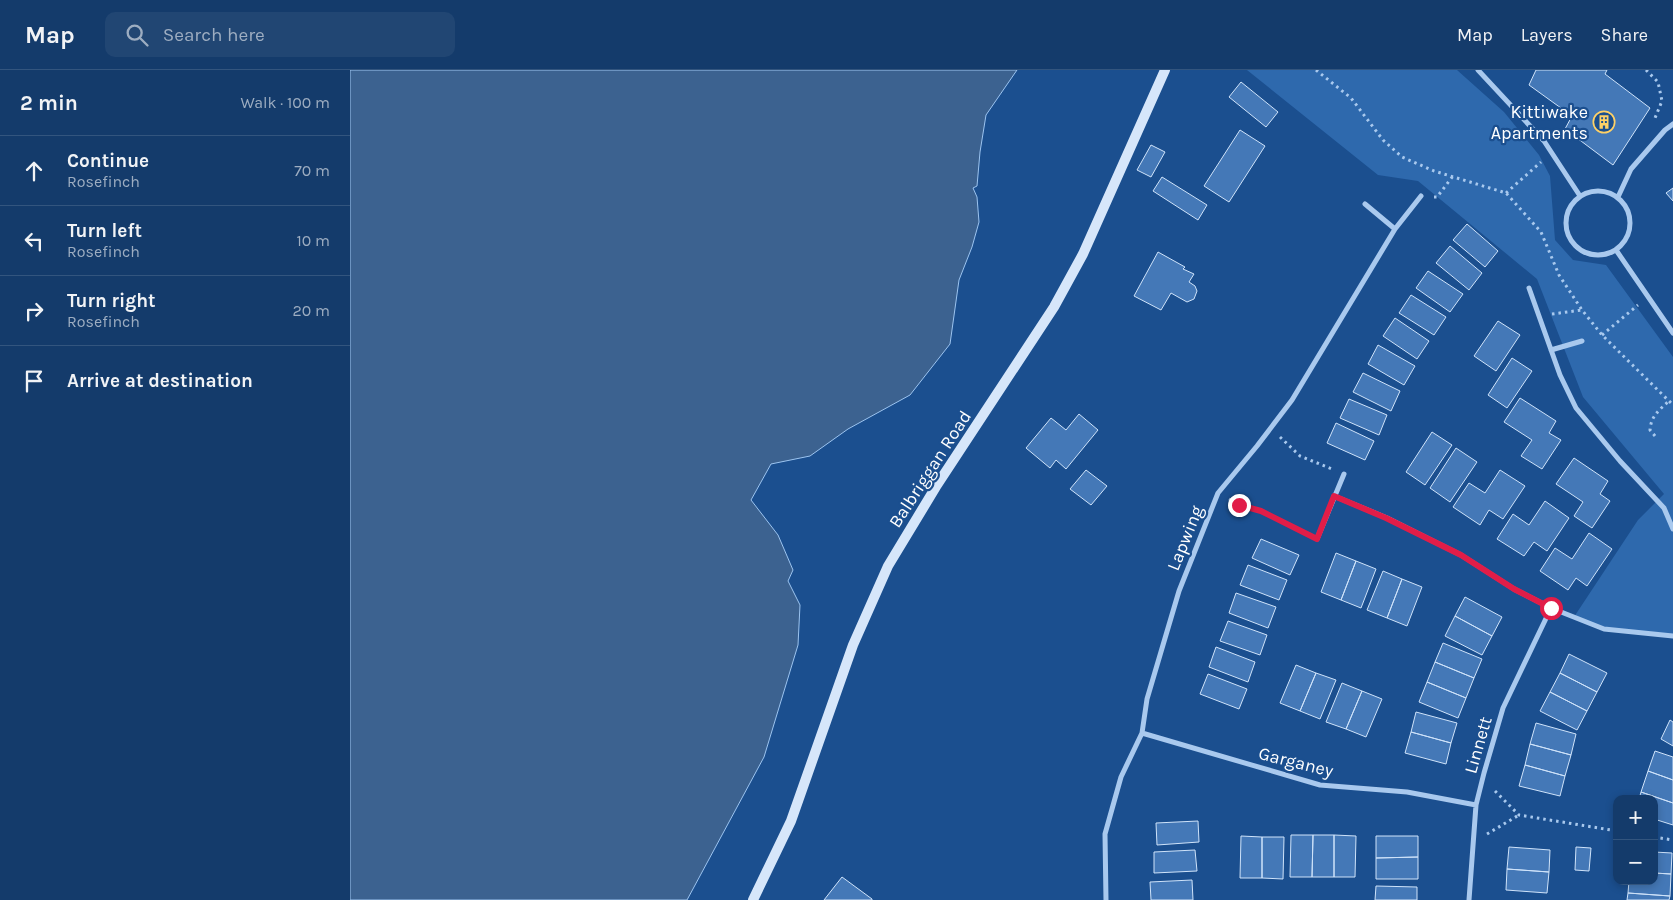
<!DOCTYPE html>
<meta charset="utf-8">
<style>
:root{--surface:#143b6b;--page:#214673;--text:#f1f3f6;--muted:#9dadc1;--line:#33557e}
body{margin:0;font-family:Karla,sans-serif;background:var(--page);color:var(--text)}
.controls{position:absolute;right:15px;bottom:15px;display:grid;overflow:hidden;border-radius:10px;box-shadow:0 2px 8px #0003}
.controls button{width:45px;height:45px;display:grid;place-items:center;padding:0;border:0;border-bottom:1px solid var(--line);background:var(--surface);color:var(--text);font:25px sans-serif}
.stop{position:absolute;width:15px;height:15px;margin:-11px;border:4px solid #e11d48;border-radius:50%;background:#fff}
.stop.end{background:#e11d48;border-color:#fff;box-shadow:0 1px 5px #0008}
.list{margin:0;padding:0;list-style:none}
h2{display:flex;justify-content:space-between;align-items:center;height:65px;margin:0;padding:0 20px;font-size:21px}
h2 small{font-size:16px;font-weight:400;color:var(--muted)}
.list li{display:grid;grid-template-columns:32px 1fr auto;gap:15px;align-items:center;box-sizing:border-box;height:70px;padding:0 20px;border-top:1px solid var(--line)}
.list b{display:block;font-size:19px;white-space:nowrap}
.list p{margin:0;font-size:16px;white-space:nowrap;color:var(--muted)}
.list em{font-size:16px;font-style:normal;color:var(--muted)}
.icon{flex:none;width:28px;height:28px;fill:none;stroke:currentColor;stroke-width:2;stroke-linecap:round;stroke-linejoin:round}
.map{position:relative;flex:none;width:1323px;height:830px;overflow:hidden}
header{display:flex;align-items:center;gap:30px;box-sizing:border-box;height:70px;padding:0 25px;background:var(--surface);border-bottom:1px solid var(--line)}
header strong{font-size:24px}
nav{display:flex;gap:28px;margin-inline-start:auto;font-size:18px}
.search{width:350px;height:45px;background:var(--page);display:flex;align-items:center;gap:12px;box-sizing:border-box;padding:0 18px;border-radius:10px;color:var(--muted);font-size:19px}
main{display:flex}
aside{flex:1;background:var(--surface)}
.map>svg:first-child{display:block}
.green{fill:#2e69ad}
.water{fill:#3c6290;stroke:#9cc4f0}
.building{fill:#4478b7;stroke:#cfe3fa}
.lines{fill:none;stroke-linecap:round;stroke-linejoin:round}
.path{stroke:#a9c9ee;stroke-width:3;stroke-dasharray:2.5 4;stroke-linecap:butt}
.street{stroke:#a9c9ee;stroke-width:5}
.secondary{stroke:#d6e6fa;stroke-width:10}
.route{stroke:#e11d48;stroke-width:6}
.labels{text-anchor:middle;stroke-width:4.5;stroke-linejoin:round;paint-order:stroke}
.poi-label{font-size:18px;fill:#fff;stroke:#1b4f8f;text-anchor:end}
.street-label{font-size:18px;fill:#fff;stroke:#1b4f8f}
</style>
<header>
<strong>Map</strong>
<div class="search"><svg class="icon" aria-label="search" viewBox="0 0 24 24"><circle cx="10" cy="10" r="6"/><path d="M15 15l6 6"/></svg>Search here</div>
<nav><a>Map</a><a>Layers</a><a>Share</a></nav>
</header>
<main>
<aside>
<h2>2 min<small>Walk · 100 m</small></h2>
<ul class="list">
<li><svg class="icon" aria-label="ahead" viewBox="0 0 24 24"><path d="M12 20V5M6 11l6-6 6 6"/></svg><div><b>Continue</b><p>Rosefinch</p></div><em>70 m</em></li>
<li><svg class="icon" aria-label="left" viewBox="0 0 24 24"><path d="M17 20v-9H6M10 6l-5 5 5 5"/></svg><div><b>Turn left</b><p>Rosefinch</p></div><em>10 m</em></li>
<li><svg class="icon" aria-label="right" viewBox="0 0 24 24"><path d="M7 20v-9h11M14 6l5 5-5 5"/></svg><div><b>Turn right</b><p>Rosefinch</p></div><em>20 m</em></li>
<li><svg class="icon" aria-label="arrive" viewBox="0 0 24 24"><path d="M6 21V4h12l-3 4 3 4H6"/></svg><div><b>Arrive at destination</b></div></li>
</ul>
</aside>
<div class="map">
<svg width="1323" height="830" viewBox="0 0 1323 830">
<rect width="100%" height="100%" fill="#1b4f8f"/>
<!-- green -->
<path class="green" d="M897,0H1107L1154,42L1189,85L1200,106L1205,170L1223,190L1256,195L1323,287V566L1254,559L1224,547L1288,450L1314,424L1233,327L1187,209L1068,111L1028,105Z"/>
<!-- water -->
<path class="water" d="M0,0H667L636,45L630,82L627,116L623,118L627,127L629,152L622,177L609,210L600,274L560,325L498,359L460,386L421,394L401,430L428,465L443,500L438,511L450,535L448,575L414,687L337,830H0Z"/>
<!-- building -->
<path class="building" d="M1186,0H1257L1255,4L1300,38L1263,95L1215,59L1222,46L1179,15Z
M891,12L928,42L916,57L879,27Z
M890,60L915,76L879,132L854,116Z
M801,75L815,82L801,107L787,100Z
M812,107L857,135L848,150L803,121Z
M1323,118V131L1316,123Z
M1117,154L1148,181L1135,197L1103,170Z
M1100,176L1132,203L1119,220L1086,193Z
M808,182L835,197L833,199L844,204L839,212L845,216L847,221L844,229L837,232L821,223L811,240L784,226Z
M1078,201L1113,224L1100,242L1066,218Z
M1061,225L1096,247L1084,265L1049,243Z
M1045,248L1079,271L1067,289L1033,266Z
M1148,251L1170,265L1146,301L1124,286Z
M1028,275L1065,296L1054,315L1018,294Z
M1162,288L1182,301L1157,338L1138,325Z
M1013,303L1050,321L1041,341L1003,322Z
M1170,328L1206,351L1199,363L1211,370L1192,399L1171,386L1182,370L1154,352Z
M999,329L1037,345L1029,365L990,348Z
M729,344L748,360L716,399L706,390L700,398L676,378L701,348L716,360Z
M986,353L1024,371L1015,390L977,373Z
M1082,362L1102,375L1075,415L1056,402Z
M1106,378L1127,392L1100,432L1080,418Z
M1224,388L1258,411L1250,424L1260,431L1242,458L1224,446L1233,432L1206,414Z
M736,400L757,416L741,435L720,419Z
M1150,400L1175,416L1153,449L1139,440L1130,455L1103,437L1119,413L1135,423Z
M1195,431L1219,448L1197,481L1184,472L1174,486L1147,469L1163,444L1179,455Z
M1239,463L1262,479L1237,516L1226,508L1218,520L1190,501L1205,478L1222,489Z
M911,469L949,485L940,505L902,488Z
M986,483L1006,491L991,530L971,522Z
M1006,491L1026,499L1011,538L991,530Z
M898,495L937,510L929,530L890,515Z
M1033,501L1052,509L1037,548L1017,540Z
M1052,509L1072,517L1057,556L1037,548Z
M886,523L926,537L918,558L879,543Z
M1115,527L1152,547L1142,566L1105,546Z
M1105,546L1142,566L1132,585L1095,566Z
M878,551L917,565L910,585L870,571Z
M1093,573L1132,589L1124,608L1085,592Z
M866,577L905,592L898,612L859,597Z
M1219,584L1257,603L1247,622L1210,603Z
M1085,592L1124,608L1116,628L1077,612Z
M946,595L966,603L950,641L930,633Z
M966,603L986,610L970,649L950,641Z
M1210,603L1247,622L1237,641L1200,622Z
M858,604L897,619L889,639L850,624Z
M1077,612L1116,628L1108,648L1069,632Z
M992,613L1012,621L996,659L976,652Z
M1012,621L1032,629L1016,667L996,659Z
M1200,622L1237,641L1227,660L1190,641Z
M1066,642L1107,653L1101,673L1061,662Z
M1320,650L1323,652V676L1311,669Z
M1186,653L1226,664L1221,685L1180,674Z
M1061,662L1101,673L1096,694L1055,683Z
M1180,674L1221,685L1215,706L1175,695Z
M1305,681L1323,687V710L1298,701Z
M1175,695L1215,706L1210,726L1169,716Z
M1298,701L1323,710V733L1291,722Z
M1291,722L1323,733V755L1304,749V729H1289Z
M848,751L849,772L807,775L806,753Z
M941,765H963L962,807H940Z
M963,765H984V807H962Z
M984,765L1006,766L1005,807H984Z
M891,766L912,767V808H890Z
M1026,766H1068V787L1026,788Z
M912,767H934L933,809L912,808Z
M1159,777L1200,780L1199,802L1157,799Z
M1226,777L1241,778L1239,801L1225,800Z
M845,780L847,801L804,803V782Z
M1304,782L1322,783L1321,804L1304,803Z
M1068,787V809H1026V788Z
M1157,799L1199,802L1197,823L1156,820Z
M1304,803L1321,804L1320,826L1278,823L1279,811H1304Z
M492,807L522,829V830H474Z
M842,810L843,830H801L800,812Z
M1026,816L1067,817V830H1025Z
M1278,823L1320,826L1319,830H1277Z"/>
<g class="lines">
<!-- path -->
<path class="path" d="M966,0L1001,28L1033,70L1052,87L1084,101L1156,123L1191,162L1209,205L1232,240L1252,265L1323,335
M1296,0L1308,12L1312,31L1305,48
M1156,123L1191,92
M1084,127H1087L1103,106
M1202,244L1232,240
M1252,265L1288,235
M1305,366L1300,360C1301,346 1309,340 1319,331
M930,367L950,386L982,399
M879,429L889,435L911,441L955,464
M1145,721L1169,745L1267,761
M1137,764L1169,745
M1304,767L1323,770"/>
<!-- street -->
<path class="street" d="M1128,0L1194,71L1230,126
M1216 153a32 32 0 1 1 64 0a32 32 0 1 1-64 0Z
M1268,127L1281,99L1315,60L1323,54
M1015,134L1045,159
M1266,180L1323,263
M1179,218L1210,305L1226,338L1270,391L1314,438L1323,459
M1201,280L1232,271
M984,426L1037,448L1111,485L1164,519L1201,538L1254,559L1323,566
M967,469L994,404
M792,663L970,715L1057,722L1126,735
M756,830L755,764L771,707L792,663L797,629L829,521L868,423L907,376L942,330L1045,159L1071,126
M1119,830L1126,735L1134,703L1153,638L1201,538"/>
<!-- secondary -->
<path class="secondary" d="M403,830L441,751L503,575L538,496L587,415L704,237L733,184L815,0"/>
</g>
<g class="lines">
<!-- route -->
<path class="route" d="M889,435L911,441L967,469L984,426L1036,448L1111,485L1164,519L1201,538"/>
</g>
<!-- icons -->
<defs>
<g id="building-ring" transform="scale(1.125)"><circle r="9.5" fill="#1b4f8f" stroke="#ffd166" stroke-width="1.5"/><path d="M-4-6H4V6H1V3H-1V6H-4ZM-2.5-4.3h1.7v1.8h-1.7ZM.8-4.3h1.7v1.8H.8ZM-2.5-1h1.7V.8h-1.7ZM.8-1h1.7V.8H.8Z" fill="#ffd166"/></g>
</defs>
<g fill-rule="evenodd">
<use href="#building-ring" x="1254" y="52"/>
</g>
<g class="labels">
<!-- poi labels -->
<g class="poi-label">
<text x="1238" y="48">Kittiwake<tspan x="1238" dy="21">Apartments</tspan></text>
</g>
<!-- street labels -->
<g class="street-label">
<text transform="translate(580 399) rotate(-57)" y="6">Balbriggan Road</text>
<text transform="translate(835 468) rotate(-68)" y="6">Lapwing</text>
<text transform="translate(1128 675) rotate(-74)" y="6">Linnett</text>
<text transform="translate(946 692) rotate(14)" y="6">Garganey</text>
</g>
</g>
</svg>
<div class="controls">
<button>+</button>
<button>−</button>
</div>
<div class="stop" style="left:1201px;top:538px"></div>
<div class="stop end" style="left:889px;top:435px"></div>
</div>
</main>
